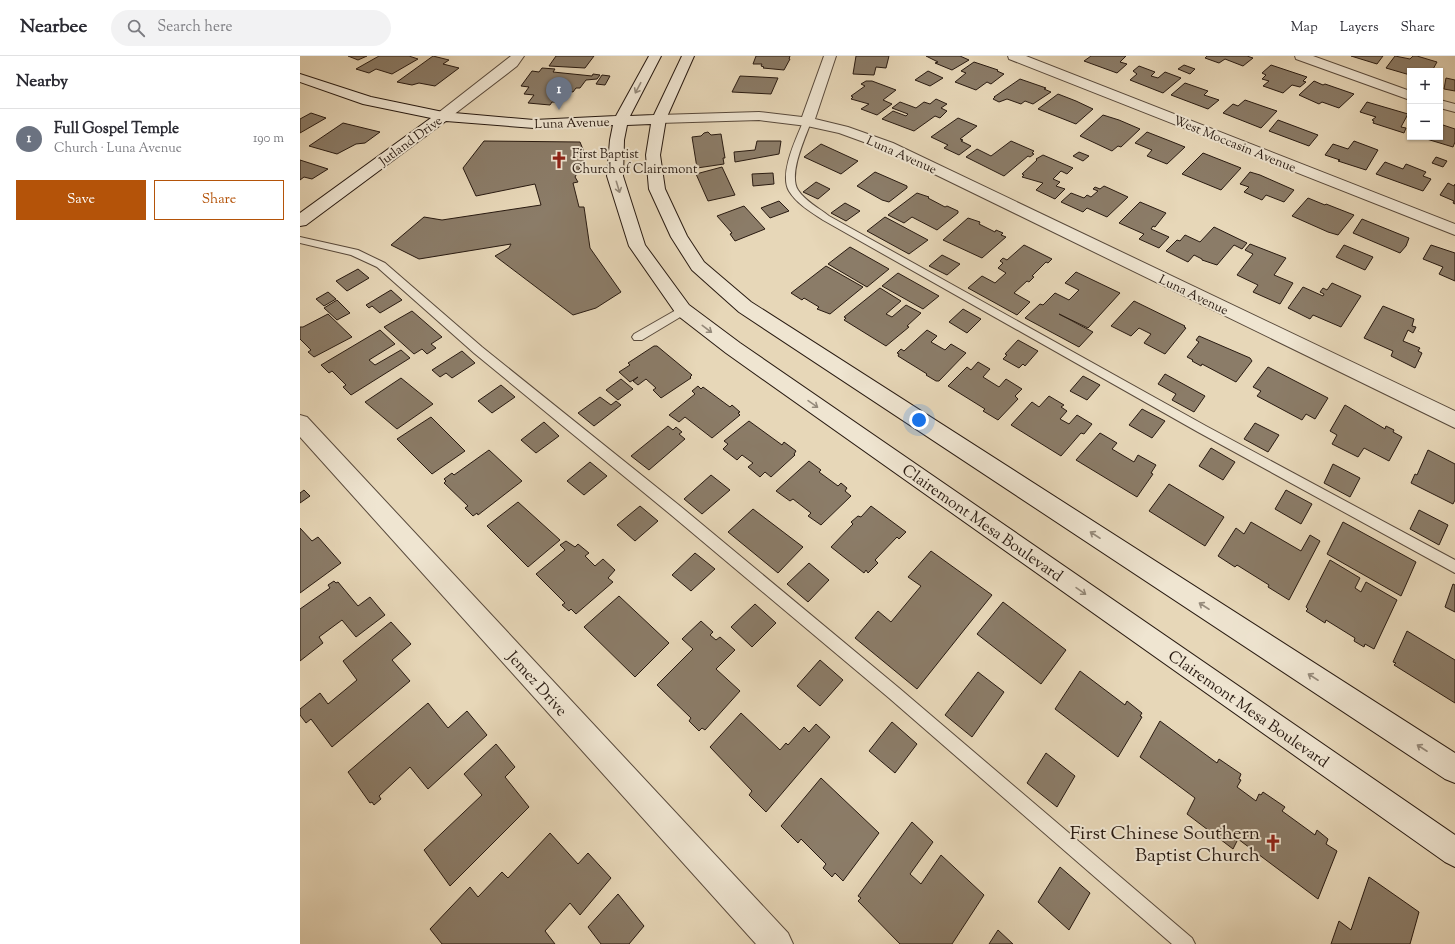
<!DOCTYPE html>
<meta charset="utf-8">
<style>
:root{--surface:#fff;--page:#f2f2f3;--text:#2b2b33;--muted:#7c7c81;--line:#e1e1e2;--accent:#b45309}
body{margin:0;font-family:"Sorts Mill Goudy",serif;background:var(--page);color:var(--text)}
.controls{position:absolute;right:12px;top:12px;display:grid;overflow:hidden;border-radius:0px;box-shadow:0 1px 3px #0004}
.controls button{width:36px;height:36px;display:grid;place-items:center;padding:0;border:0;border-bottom:1px solid var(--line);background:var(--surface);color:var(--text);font:20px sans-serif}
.you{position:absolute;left:619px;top:364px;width:14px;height:14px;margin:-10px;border:3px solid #fff;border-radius:50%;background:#1a73e8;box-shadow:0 0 0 6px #1a73e833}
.badge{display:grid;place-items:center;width:26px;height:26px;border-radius:50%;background:var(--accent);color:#fff;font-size:13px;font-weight:700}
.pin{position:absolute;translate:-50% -33px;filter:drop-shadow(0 1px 2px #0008)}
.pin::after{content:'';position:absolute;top:21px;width:14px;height:12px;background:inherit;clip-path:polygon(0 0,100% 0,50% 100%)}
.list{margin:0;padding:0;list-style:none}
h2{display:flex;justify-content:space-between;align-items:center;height:52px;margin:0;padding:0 16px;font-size:17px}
h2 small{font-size:13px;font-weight:400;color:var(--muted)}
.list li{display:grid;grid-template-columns:26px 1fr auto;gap:12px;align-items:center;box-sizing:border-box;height:60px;padding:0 16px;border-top:1px solid var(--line)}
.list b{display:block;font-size:15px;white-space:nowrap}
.list p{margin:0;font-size:13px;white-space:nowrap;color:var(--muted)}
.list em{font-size:13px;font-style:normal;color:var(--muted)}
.actions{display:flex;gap:8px;padding:12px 16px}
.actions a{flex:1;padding:9px 0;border:1px solid var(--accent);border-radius:0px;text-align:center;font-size:14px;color:var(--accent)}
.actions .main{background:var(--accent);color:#fff}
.icon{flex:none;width:22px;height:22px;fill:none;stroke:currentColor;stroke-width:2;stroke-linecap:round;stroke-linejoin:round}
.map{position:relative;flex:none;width:1155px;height:888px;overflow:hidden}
header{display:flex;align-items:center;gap:24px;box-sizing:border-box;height:56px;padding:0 20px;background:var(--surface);border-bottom:1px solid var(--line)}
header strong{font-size:19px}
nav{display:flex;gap:22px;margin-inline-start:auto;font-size:14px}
.search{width:280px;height:36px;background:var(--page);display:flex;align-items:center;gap:10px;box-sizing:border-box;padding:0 14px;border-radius:22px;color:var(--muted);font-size:15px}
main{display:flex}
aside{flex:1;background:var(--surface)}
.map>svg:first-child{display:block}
.building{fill:#8b7c68;stroke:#281a11}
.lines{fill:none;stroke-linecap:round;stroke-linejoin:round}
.lane-casing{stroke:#58493b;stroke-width:2}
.street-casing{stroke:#58493b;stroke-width:2}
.secondary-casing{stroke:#281a11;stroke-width:2}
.lane{fill:#efe5d1;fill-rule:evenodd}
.street{fill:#efe5d1;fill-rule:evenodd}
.secondary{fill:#efe5d1;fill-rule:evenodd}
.oneway{stroke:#958a7b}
.labels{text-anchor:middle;stroke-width:4;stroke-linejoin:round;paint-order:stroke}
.far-street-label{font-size:13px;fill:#281a11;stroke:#efe5d1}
.far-poi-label{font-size:13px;fill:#281a11;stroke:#efe5d1;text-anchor:start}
.street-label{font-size:16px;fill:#281a11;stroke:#efe5d1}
.near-poi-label{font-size:19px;fill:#281a11;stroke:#efe5d1;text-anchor:end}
</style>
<header>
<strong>Nearbee</strong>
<div class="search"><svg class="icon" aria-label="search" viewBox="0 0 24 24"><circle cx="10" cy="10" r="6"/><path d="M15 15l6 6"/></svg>Search here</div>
<nav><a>Map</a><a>Layers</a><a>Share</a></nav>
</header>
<main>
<aside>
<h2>Nearby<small></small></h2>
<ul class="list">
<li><span class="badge" style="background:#6b7280">1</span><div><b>Full Gospel Temple</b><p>Church · Luna Avenue</p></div><em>190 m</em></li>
</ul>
<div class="actions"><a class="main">Save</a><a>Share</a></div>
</aside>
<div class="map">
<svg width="1155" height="888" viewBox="0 0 1155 888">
<rect width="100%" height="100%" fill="#e7d7b8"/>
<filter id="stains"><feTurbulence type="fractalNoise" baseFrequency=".005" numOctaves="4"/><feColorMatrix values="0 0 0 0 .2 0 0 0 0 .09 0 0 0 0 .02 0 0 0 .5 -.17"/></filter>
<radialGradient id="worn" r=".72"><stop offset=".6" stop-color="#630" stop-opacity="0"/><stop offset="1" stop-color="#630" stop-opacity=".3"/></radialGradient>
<!-- building -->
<path class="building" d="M48,0H67L58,4Z
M79,0H109L118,3L92,18L76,13L69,17L56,13Z
M133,0L149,4L143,8L159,12L135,30L119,27L112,29L97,26Z
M256,0H294L285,12L249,10Z
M456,0H490L489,3H490L484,14L463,12L464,11L461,10L462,8H453Z
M556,0H589L586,12L576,11L574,19L553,18Z
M626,0H660L669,4L652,14L635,7L638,6Z
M791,0H826L820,6L827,8L817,17L784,5Z
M907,0H947L953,2L943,10L925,3L919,7L905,2Z
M1051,0H1083L1077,8Z
M1095,0L1110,3L1113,0H1117L1137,6L1132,15H1110V19L1086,12Z
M674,6L698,14L697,15L704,18L691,28L687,26L676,34L655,26L666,17L661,15Z
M884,9L895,13L890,18L878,13Z
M971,9L1007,21L1003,25L1006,26L1000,31L992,29L983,37L963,30L969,25L962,23L966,19L962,17Z
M839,10L855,16L851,20L858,22L865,16L881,22L863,37L830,24L837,18L833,15Z
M242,12L255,13L253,16L292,20L293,18L300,19L297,23L286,24L280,32H276L273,36L268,35L264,42H260L257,46H252L250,49L228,47L234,39L224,38L229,31L221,30L232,15L239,16Z
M628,15L643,22L630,30L615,24Z
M302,19L310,20L305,29L296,28Z
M440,20L460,21L478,22L471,38L432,36Z
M1146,22L1155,24V35L1144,33Z
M720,23L746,32L744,33L751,36L733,48L725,45L721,48L707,43L699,46L693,43L695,41H694Z
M566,25H572L596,34L583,44L592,48L577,59L561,53L569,48L551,43L553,41L551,40L565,30L561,28Z
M1014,25L1023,29L1025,28L1054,38L1039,52L1022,46L1019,48L999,39Z
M885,27L908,35L904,39L919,44L908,53L871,39Z
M758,38L776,45L793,53L776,68L738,53Z
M636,43L647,48L641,52L647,55L640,62L635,60L614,75L582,63L593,55L606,60L608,58L592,52L600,46L616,52L624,46L630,48Z
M945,44L968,52L977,55L961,72L923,57L933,48L938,50Z
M1067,46L1108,58L1101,71L1106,72L1104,77L1073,67L1074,65L1072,64L1076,61L1060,56Z
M11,57L26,62L0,77V63Z
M803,59L819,64L840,73L821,91L818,90L812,95L780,80Z
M658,62L677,70L660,83L663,84L661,85L671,90L659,99L644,92L648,89L631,81Z
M978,64L1018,79L1009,90L969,75Z
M43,67L80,76L65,87L56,88L37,98L9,90Z
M1140,68L1155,73V86L1153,91L1120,81H1140Z
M408,76L411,79L421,78L425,102H423L424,108L397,112L392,81L401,80L404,77Z
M847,76L870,85L885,91L867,108L847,100L852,94L835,87Z
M184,85L280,86L286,101L275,121L278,126L273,127L279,151H284L290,192L321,236L296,252L273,259L195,200L209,192L211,188L119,203L91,189L124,161L142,164L241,149L235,128L176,140L163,112Z
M457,85H481L479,98L435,106L434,96L455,94Z
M711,85L734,95L732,97L734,98L730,101L728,100L704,120L666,101L677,93L691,100Z
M1054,85L1078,94L1066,114L1038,105L1040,104L1025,99L1033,88L1048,93Z
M521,88L558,105L541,118L504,101Z
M779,96L789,100L783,105L773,100Z
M903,97L941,112L921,134L882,118Z
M743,99L773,112L767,118L761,115L753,123L760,126L756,130L765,133L755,143L736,134L743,127L722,121L724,119L722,118L737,104L736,103Z
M1136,101L1147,105L1143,111L1132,107Z
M0,104L28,113L12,123L4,121L0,124Z
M1085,106L1103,113L1106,108L1126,116L1123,120L1131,123L1123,135L1076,118Z
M422,111L435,139L408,145L396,118Z
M575,116L607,130V132L589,146L582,144L557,130Z
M950,116L960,119L994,134L984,146L966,139L962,144L944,136L949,131L940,128Z
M473,117L474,128L453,130L452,118Z
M516,126L530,133L518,143L503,136Z
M1148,127L1154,130L1155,128V148L1153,147L1154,145L1140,139Z
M804,130L828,141L807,161L787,152L783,156L761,146L771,137L784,142L787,139L791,141L798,135L793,133L795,131L800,133Z
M617,137L629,141L628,142L645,151L647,150L658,155V157L637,174L612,161L604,167L588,159Z
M1008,142L1025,149L1026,148L1054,159L1038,179L1028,176L992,160Z
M479,145L489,155L470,162L461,152Z
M840,146L866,157L855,171L853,170L851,173L869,181L859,192L839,183L844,178L819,167Z
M545,147L560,155L546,165L531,157Z
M444,150L465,173L435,185L430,178L432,177L417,160Z
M585,161L628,184L609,198L567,175Z
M668,162L680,166L679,168L695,176L696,174L703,177L701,179L706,181L682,202L643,184Z
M1062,163L1109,182L1106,190L1100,197L1053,177Z
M914,171L947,187L942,193L934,189L917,209L902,204V203L894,199L888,206L866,195L877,184L880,185L885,179L900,186Z
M950,188L986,202L974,219L993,227L980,248L953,236L958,229L937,219L953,198L945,194Z
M724,189L752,203L748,207L746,206L732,220L734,221L729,226L727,225L714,237L730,246L717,259L668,232L682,220L695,227L706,217L698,212L703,207L700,205L703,202L707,204Z
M1044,189L1073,201L1065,214L1036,201Z
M1131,189L1155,197V225L1139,218L1143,211L1123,203Z
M550,191L589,213L567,231L528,208Z
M642,199L660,208L647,219L629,210Z
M526,210L563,231L530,258L517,253L519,251L504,242L502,244L491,237Z
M58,213L69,222L47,235L36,225Z
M776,216L820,237L788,272L759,258L793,276L779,291L725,262L740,248L743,249L755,237L769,244L779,234L765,227Z
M598,217L639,240L623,253L582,230Z
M1032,227L1061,240L1041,271L1013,259L1010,263L988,252L1003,231L1023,240L1024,238L1020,236L1023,232L1027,234Z
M580,232L601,245L586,258L592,261L606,249L621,257L607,270L609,271L586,290L544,264L546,262L544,261Z
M91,234L102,244L80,257L72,250L69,252L66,249Z
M28,236L36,243L24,250L16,243Z
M37,244L50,257L37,264L24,252Z
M834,245L885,270L884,271L886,272L865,298L844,287L851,278L839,272L831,280L811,270Z
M1083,250L1114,263L1112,270L1116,271L1113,277L1108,274L1103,285L1120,292L1118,295L1122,297L1115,312L1091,300L1093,295L1064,282Z
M663,253L681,263L667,277L649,266Z
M112,255L142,281L131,288L136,292L127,298L122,293L114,298L84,271Z
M28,258L52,281L14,301L8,296L11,294L0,283V271H3Z
M80,274L95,288L69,304L75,309L101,294L110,302L51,339L43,331L46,329L32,315L29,317L21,309Z
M627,274L637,280L631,286L645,294L651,288L666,297L639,325H636L626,319L627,318L598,300L599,298L597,297L601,293L604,295Z
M899,280L950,302L952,305L936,326L902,308L901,310L892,305L893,304L887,301L899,286L896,284Z
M718,284L738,295L725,310L723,308L719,312L703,303L707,299L705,298Z
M354,290H357L392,319L390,321L391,322L361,342L353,334L356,332L346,323L338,329L333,325L338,321L330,326L319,316L330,309L328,307Z
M162,295L175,307L152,322L146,317L140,321L132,314Z
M678,306L690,313L683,321L699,331L706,323L722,333L715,340L718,343L698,364L683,355L685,353L648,330L667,311L671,314Z
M968,311L1028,342L1015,363L1006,358L1002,364L957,340L961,335L953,331Z
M865,318L905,340L894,356L872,344L876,338L858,328Z
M783,320L800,329L787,344L770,335Z
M101,322L133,348L97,373L65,346Z
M321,323L333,333L318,344L306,334Z
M201,329L215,341L192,357L178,345Z
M398,330L401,333L403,331L430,351L432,349L440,356L438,357L440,359L412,382L385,361L379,366L369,359L395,338L392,335Z
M749,340L764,349L761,351L767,355L760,363L769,368L777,359L792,368L784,378L781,377L761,400L711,369L732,346L739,351Z
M300,341L311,349L316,345L321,349L294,370L278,357Z
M1045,349L1085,373L1086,370L1094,374L1093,376L1102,381L1089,405L1064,392L1058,401L1032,388L1037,379L1030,375Z
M842,353L865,365L852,382L829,369Z
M131,361L165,395L132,418L97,383Z
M449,365L482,389L484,386L496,395L494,398L495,399L471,421L465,416L460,421L448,411L453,407L442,399L437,404L423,393L428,388L424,385Z
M244,366L259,380L236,397L221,384Z
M955,367L979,379L968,396L944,383Z
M368,370L373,374L376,371L382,376L379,378L385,383L349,414L331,400Z
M800,377L817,387L812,393L834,406L838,399L856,409L851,417L853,418L837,441L776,404Z
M911,392L935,406L923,424L899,410Z
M189,394L222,425L178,459L177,457L173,460L165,452L168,450L144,427L146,425L144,423L152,417L154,419Z
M1128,394L1155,408V444L1153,448L1111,427L1115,418L1117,419Z
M509,405L521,414L519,416L538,430L541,427L547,432L545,435L551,440L521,469L508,460L511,457L493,443L490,445L476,435Z
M290,406L307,420L284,439L267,425Z
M1033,408L1060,422L1050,441L1024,427Z
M411,419L430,434L402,458L384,443Z
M869,428L924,461L905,490L849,455Z
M4,434L10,440L0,447V437Z
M986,434L1012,448L1001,468L975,453Z
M218,446L260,484L228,511L187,470Z
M340,450L358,465L335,485L317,469Z
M571,450L606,476L599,483L597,481L575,504L578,507L568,517L566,514L564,517L531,491L553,468L551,466L558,460L561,461Z
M453,453L503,491L478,517L428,476Z
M1119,454L1148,469L1139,489L1110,473Z
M951,466L1001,495L1010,479L1020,485L989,544L968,531L969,529L937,509L935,511L918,500L936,472L944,478Z
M1043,466L1116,506L1101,540L1027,498Z
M0,472L12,485L18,481L41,507L0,537Z
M266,485L275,491L278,488L289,497L285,500L295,510L303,503L315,514L308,522L313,526L276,558L271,553L269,555L262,549L265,547L236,518L265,494L260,489Z
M631,495L692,539L617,633L555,582L578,555L591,566L621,530L608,521Z
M395,497L415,513L391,535L372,519Z
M1030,504L1060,522L1055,532L1061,536L1066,526L1097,544L1074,593L1065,588L1064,591L1054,585L1055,582L1026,564L1025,567L1006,555L1008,553L1006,551Z
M509,507L529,524L508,546L487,528Z
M34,525L36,527L38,526L58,550L70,541L85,559L56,581L42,564L19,581L23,587L0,605V553L30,532L28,529Z
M1153,528L1155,529V556L1145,551Z
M319,540L369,587L335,621L284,571Z
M703,546L766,594L741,628L677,578Z
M455,548L476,567L452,591L431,571Z
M401,565L413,576L410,579L416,584L420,581L435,594L416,613L440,635L405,674L402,672L399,675L389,665L391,662L357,629L393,593L382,583Z
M91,566L111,588L92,604L110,625L32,691L11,663L6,667L0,659V653L20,637L28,648L57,624L43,605Z
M1107,575L1155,604V647L1094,609L1096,607L1093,606Z
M520,604L543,624L520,650L497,630Z
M780,615L825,649L827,645L842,657L840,660L842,661L818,701L755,653Z
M678,616L704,636L672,681L645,659Z
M128,647L148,672L167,655L187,679L128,733L110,711L79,740L81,743L74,749L72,746L70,747L48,716Z
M441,657L480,694L486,687L488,689L504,671L509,676L516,668L530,681L466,756L449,739L452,735L410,691Z
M860,665L917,707L919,703L941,718L939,723L941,724L937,731L956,745L959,738L961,739L963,736L985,751L982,755L1015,779L1017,774L1028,783L1026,788L1037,795L1018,843L938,783L933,793L887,758L895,742L840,701Z
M592,666L617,688L595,717L569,695Z
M196,688L215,711L205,721L229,751L150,830L124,794L182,739L164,718Z
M746,697L775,720L757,751L727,727Z
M521,722L579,777L543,825L535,817L532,821L523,812L526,808L501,783L498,787L481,770Z
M612,766L633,786L610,818L621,828L641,799L684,839L652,888H600L558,845L561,842L558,840Z
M250,777L278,808L288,797L311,822L280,859L270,847L245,875L255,888H142L130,873L170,831L178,841L202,816L208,822Z
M760,811L790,837L769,874L738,846Z
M1069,821L1119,856L1110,888H1031L1039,865L1051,874Z
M318,838L344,870L329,888H301L288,871Z
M698,874L713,888H689Z"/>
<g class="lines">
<!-- lane casing -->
<g class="lane-casing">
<path id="lane" d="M507,63L511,66C505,82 488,119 498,134C505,145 519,152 529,160L906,370L1155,504V517L898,376L523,164C511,156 497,148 489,135C479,118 496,83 503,66Z
M0,181L58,194L85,207L182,291L380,450L599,632L892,882L895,888H872L589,642L370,458L174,297L77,211L51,199L0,187Z
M383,250L388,254L387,257L342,284H334L332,281L334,278Z"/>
</g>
<!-- street casing -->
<g class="street-casing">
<path id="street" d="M211,0H224L217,10L148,63H138L136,60L138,57Z
M524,0H536L515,63L548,71L593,87L1155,355V372L583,93L539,77L507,70L459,64L359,67L354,66L352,63L354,60L359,59L459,56L502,61Z
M708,0H726L1155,168V179L709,3Z
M995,0H1013L1110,35V44L996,3Z
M1140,44L1155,48V56L1140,52Z
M0,359L7,361L488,877L493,888H456L0,381Z"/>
</g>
<!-- secondary casing -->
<g class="secondary-casing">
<path id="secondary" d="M349,0H361L330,60L354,59L382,0H394L366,63L360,99L365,133L387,180L404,206L451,246L1155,697V727L1145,723L439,256L392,214L371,181L349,133L346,99L351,68L327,69L324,84L323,120L345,189L389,249L440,287L1155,779V811L1145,806L426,297L377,259L329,190L307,120L310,84L313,69L234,72L146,65L6,169L0,170V157L131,62L63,48L0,26V18L71,41L143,56L234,64L316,60Z"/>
</g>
<!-- lane -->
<use href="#lane" class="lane"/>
<!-- street -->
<use href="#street" class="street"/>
<!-- secondary -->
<use href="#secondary" class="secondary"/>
</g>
<!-- one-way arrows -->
<defs><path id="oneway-shaft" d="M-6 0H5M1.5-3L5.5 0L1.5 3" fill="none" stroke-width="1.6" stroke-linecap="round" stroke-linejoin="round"/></defs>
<g class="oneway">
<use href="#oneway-shaft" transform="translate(338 32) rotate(118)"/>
<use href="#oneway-shaft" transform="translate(318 131) rotate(73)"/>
<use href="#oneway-shaft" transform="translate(407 273) rotate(37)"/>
<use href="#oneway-shaft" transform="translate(513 348) rotate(35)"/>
<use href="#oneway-shaft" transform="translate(795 479) rotate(-147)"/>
<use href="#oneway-shaft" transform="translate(781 535) rotate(35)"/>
<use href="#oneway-shaft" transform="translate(904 550) rotate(-147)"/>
<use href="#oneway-shaft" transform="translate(1013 621) rotate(-147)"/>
<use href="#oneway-shaft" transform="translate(1122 692) rotate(-147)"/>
</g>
<!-- icons -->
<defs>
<g id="church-bare" transform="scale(1.38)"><path d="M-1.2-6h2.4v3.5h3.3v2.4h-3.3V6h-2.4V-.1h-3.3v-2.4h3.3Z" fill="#8f2418" stroke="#efe5d1" stroke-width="2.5" paint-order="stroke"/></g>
</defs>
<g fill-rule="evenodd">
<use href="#church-bare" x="259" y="104"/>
<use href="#church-bare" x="973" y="787"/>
</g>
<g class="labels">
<!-- far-street labels -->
<g class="far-street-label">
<text transform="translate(272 66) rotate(-2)" y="5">Luna Avenue</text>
<text transform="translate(110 84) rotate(-36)" y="5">Jutland Drive</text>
<text transform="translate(935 87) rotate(22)" y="5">West Moccasin Avenue</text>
<text transform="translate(602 98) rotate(24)" y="5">Luna Avenue</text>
<text transform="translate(894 238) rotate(26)" y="5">Luna Avenue</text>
</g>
<!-- far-poi labels -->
<g class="far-poi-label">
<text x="272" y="102">First Baptist<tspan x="272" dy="15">Church of Clairemont</tspan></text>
</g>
<!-- street labels -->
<g class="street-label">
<text transform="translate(683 466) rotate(35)" y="6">Clairemont Mesa Boulevard</text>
<text transform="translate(238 627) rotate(48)" y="6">Jemez Drive</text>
<text transform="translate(949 652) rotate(35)" y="6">Clairemont Mesa Boulevard</text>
</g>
<!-- near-poi labels -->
<g class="near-poi-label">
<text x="960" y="783">First Chinese Southern<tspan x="960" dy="22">Baptist Church</tspan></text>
</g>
</g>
<rect width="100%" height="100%" filter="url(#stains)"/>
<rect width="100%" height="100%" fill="url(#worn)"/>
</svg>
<div class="controls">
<button>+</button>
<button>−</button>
</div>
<div class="you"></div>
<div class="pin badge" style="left:259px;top:54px;background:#6b7280">1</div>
</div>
</main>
